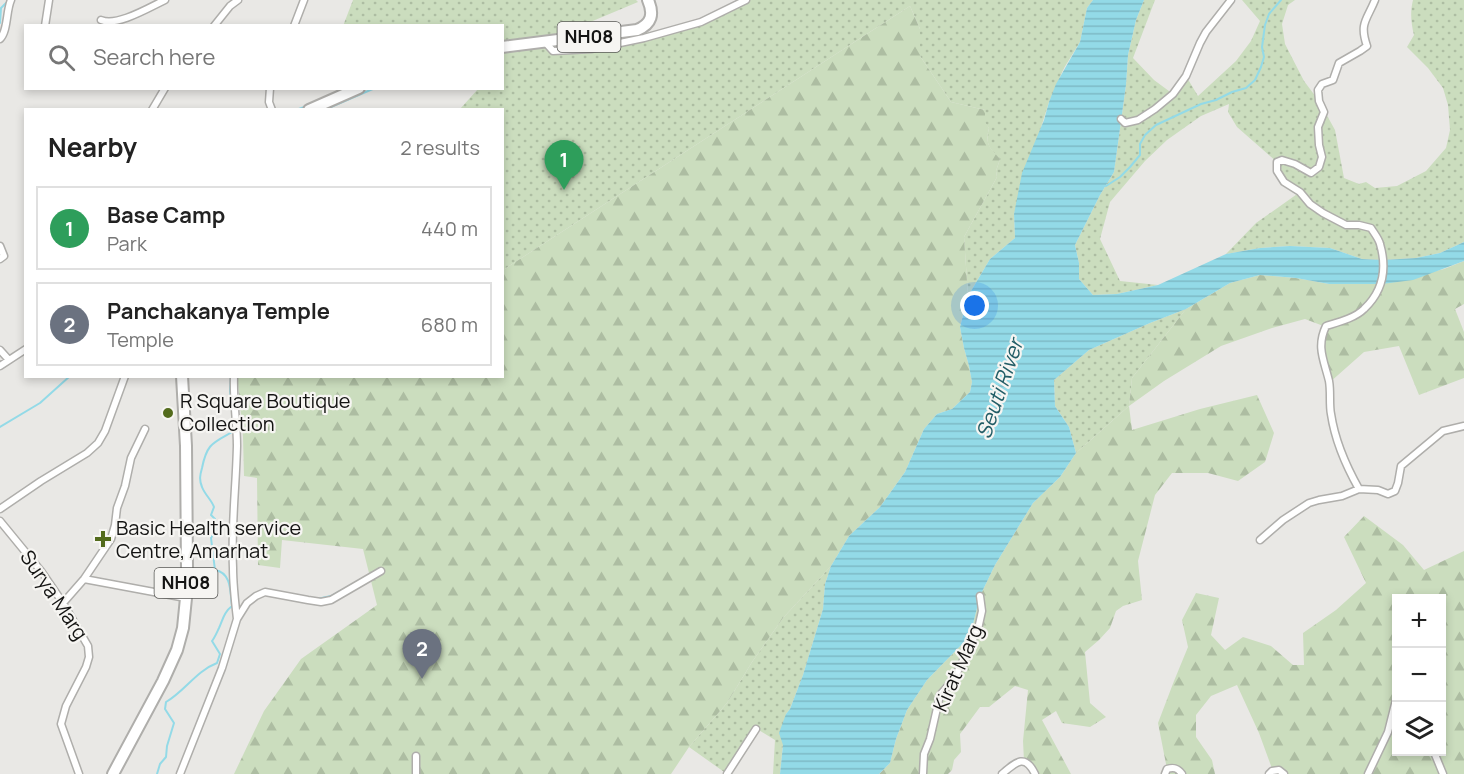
<!DOCTYPE html>
<meta charset="utf-8">
<style>
:root{--surface:#fff;--page:#f6f6f6;--text:#222;--muted:#767676;--line:#e0e0e0;--accent:#536b1c}
body{margin:0;font-family:Manrope,sans-serif;background:var(--page);color:var(--text)}
.controls{position:absolute;right:18px;bottom:18px;display:grid;overflow:hidden;border-radius:0px;box-shadow:0 3px 9px #0003}
.controls button{width:54px;height:54px;display:grid;place-items:center;padding:0;border:0;border-bottom:2px solid var(--line);background:var(--surface);color:var(--text);font:30px sans-serif}
.you{position:absolute;left:975px;top:306px;width:21px;height:21px;margin:-15px;border:4px solid #fff;border-radius:50%;background:#1a73e8;box-shadow:0 0 0 9px #1a73e833}
.badge{display:grid;place-items:center;width:39px;height:39px;border-radius:50%;background:var(--accent);color:#fff;font-size:20px;font-weight:700}
.pin{position:absolute;translate:-50% -50px;filter:drop-shadow(0 2px 3px #0008)}
.pin::after{content:'';position:absolute;top:32px;width:21px;height:18px;background:inherit;clip-path:polygon(0 0,100% 0,50% 100%)}
.list{margin:0;padding:0;list-style:none}
h2{display:flex;justify-content:space-between;align-items:center;height:78px;margin:0;padding:0 24px;font-size:26px}
h2 small{font-size:20px;font-weight:400;color:var(--muted)}
.list li{display:grid;grid-template-columns:39px 1fr auto;gap:18px;align-items:center;box-sizing:border-box;height:84px;margin:0 12px 12px;padding:0 12px;border:2px solid var(--line);border-radius:0px}
.list b{display:block;font-size:22px;white-space:nowrap}
.list p{margin:0;font-size:20px;white-space:nowrap;color:var(--muted)}
.list em{font-size:20px;font-style:normal;color:var(--muted)}
.icon{flex:none;width:33px;height:33px;fill:none;stroke:currentColor;stroke-width:2;stroke-linecap:round;stroke-linejoin:round}
.map{position:relative;flex:none;width:1464px;height:774px;overflow:hidden}
.search{position:absolute;background:var(--surface);box-shadow:0 3px 9px #0003;left:24px;top:24px;width:480px;height:66px;display:flex;align-items:center;gap:15px;box-sizing:border-box;padding:0 21px;border-radius:0px;color:var(--muted);font-size:22px}
.panel{position:absolute;background:var(--surface);box-shadow:0 3px 9px #0003;left:24px;top:108px;width:480px;height:270px;border-radius:0px}
.map>svg:first-child{display:block}
.grass{fill:url(#grass-dots)}
.forest{fill:url(#forest-firs);fill-rule:evenodd}
.water{fill:url(#water-rules)}
.lines{fill:none;stroke-linecap:round;stroke-linejoin:round}
.stream{stroke:#93dae7;stroke-width:2}
.street-casing{stroke:#afaeab;stroke-width:9}
.primary-casing{stroke:#afaeab;stroke-width:14}
.street{stroke:#fff;stroke-width:6}
.primary{stroke:#fff;stroke-width:10}
.poi-dot{fill:#536b1c;stroke:#f6f5f2;stroke-width:2}
.labels{text-anchor:middle;stroke-width:4.5;stroke-linejoin:round;paint-order:stroke}
.shield{fill:#f6f5f2;stroke:#585856;stroke-width:1.5}
.shield-label{font-size:18px;font-weight:bold;fill:#141413}
.poi-label{font-size:20px;fill:#141413;stroke:#f6f5f2;text-anchor:start}
.street-label{font-size:20px;fill:#141413;stroke:#f6f5f2}
.water-label{font-size:21px;font-style:italic;fill:#225d66;stroke:#f6f5f2}
</style>
<div class="map">
<svg width="1464" height="774" viewBox="0 0 1464 774">
<defs>
<pattern id="grass-dots" width="8" height="8" patternUnits="userSpaceOnUse" patternTransform="scale(1.5)"><rect width="8" height="8" fill="#cbddbe"/><path d="M2 2h.1M6 6h.1" fill="none" stroke="#adbda2" stroke-width="1.8" stroke-linecap="round"/></pattern>
<pattern id="forest-firs" width="22" height="20" patternUnits="userSpaceOnUse" patternTransform="scale(1.5)"><rect width="22" height="20" fill="#cbddbe"/><path d="M5 1l3.5 6h-7zM16 11l3.5 6h-7z" fill="#adbda2"/></pattern>
<pattern id="water-rules" width="6" height="5" patternUnits="userSpaceOnUse" patternTransform="scale(1.5)"><rect width="6" height="5" fill="#93dae7"/><path d="M0 2.5h6" fill="none" stroke="#7ebac5"/></pattern>
</defs>
<rect width="100%" height="100%" fill="#e9e8e5"/>
<!-- grass -->
<path class="grass" d="M353,0H636L638,2L545,41L554,51L701,22L729,9L739,0H1093L1087,8L1080,42L1064,68L1049,102L1014,214L1015,238L990,259L968,296L964,237L997,177L996,171L1000,159C989,148 985,144 989,128L984,122L985,110L951,102L920,56V29L910,6L503,270L502,110L460,109L478,89L502,88V26H343Z
M1144,0H1155L1133,58L1154,80L1173,94L1186,76L1198,96L1236,61L1251,41L1260,21L1242,0H1295L1288,5L1282,24L1285,44L1304,81L1319,101L1335,130L1344,178L1359,184L1366,182L1375,188L1397,186L1426,171L1446,148L1450,130L1448,105L1443,88L1428,68L1407,47L1414,35C1411,23 1410,12 1413,0H1464V242L1440,253L1416,258L1383,260L1362,259L1330,248L1290,246L1260,248L1226,254L1256,223L1300,192L1284,182L1277,162L1237,127L1228,112L1229,104L1201,116L1167,140L1145,161L1110,202L1100,239L1120,281L1158,285L1117,294L1093,295L1079,279V263L1075,245L1100,195L1114,172L1126,85L1128,55L1136,20Z
M1186,309L1132,378L1129,406L1076,453L1069,427L1055,406L1054,380L1089,350L1150,323Z
M831,566L825,584L823,609L803,675L790,709L786,714L780,774H773L775,740L757,729L727,774L689,747L727,703L752,662L783,618Z"/>
<!-- forest -->
<path class="forest" d="M910,6L920,29V56L951,102L985,110V122L989,128C985,144 989,147 1000,159L996,171L997,177L964,237L968,296L960,327L964,348L969,366L972,382L970,392L952,409L937,414L924,429L905,472L880,507L849,536L831,566L783,618L752,662L727,703L689,747L671,774H234L264,711L301,659L377,605L363,549L282,540L280,568L258,565L257,478L244,476L243,437L238,384V377L502,376L503,270Z
M1464,261V304L1455,309L1464,332V378L1419,395L1399,346L1364,352L1329,383L1321,345L1326,327L1305,319L1272,328L1221,346L1164,381L1129,406L1132,430L1200,409L1257,395L1274,433L1265,462L1238,481L1208,473H1172L1155,495L1138,561L1142,600L1123,606L1116,611L1110,628L1099,640L1085,652L1090,703L1106,717L1090,727L1062,723L1056,711L1042,720L1071,774H1035L1024,761L1023,741L1028,690L1015,686L989,707H980L960,734L961,752L954,760L952,770L948,774H879L890,763L896,739L907,710L927,680L970,636L980,596L995,565L1033,503L1060,477L1076,453L1129,406L1132,378L1186,309L1230,283L1260,275L1296,278L1329,284H1382L1444,269Z
M1364,516L1403,545L1424,570L1464,551V774H1274L1259,733L1237,685L1211,696L1196,715V737L1212,760L1215,774H1165L1167,769L1158,723L1174,681L1188,647L1182,620L1196,593L1219,598L1211,635L1225,650L1243,637L1271,646L1293,665H1304L1303,633L1336,610L1366,583L1344,537ZM1396,598H1442V752H1396Z"/>
<!-- water -->
<path class="water" d="M1093,0H1144L1136,20L1128,55L1126,85L1114,172L1100,195L1075,245L1079,263V279L1093,295L1117,294L1158,285L1226,254L1260,248L1290,246L1330,248L1362,259L1383,260L1416,258L1440,253L1464,242V261L1413,280L1382,284H1329L1296,278L1260,275L1230,283L1186,309L1150,323L1089,350L1054,380L1055,406L1069,427L1076,453L1060,477L1033,503L995,565L980,596L970,636L927,680L907,710L896,739L890,763L879,774H780L783,745L779,733L786,714L790,709L803,675L823,609L825,584L831,566L849,536L880,507L905,472L924,429L937,414L952,409L970,392L972,382L969,366L964,348L960,327L968,296L990,259L1015,238L1014,214L1022,173L1044,120L1049,102L1056,84L1080,42L1087,8Z"/>
<g class="lines">
<!-- stream -->
<path class="stream" d="M0,23L1,8L6,3
M296,110L307,106
M324,110L375,88
M1106,186L1120,177L1130,167L1140,155V144L1145,135L1156,125L1201,104L1216,100L1232,92L1246,88L1255,80L1261,67L1264,57L1262,47L1265,25L1269,14L1281,0
M231,376L230,391L233,422
M0,427L40,403L70,376
M317,599L331,596L358,581
M157,774L160,764L166,757L167,746L174,723L165,709L166,702C185,691 196,671 217,663L220,654L212,641C215,637 217,632 219,628C223,619 224,612 232,606C230,592 232,573 215,570L211,538L216,529L215,519L211,515L214,507C211,499 205,495 202,487C199,480 200,475 202,468C207,443 213,443 234,431"/>
<!-- street casing -->
<g class="street-casing">
<path id="street" d="M101,20C117,27 150,7 165,0
M45,26L49,0
M214,26L230,6L238,0
M294,26L304,0
M0,39C8,31 6,11 11,0
M545,42L553,51L591,49L644,38L701,22L746,0
M270,88L269,102L272,110
M152,110L165,88
M1121,119L1125,123L1138,120L1155,109L1173,94L1186,76L1200,43L1206,32L1231,0
M0,246L4,256L0,259
M0,350L9,360
M0,366L26,349
M234,376C233,400 237,423 237,446C236,487 231,527 233,568C233,585 235,602 237,619
M1359,489C1346,466 1335,441 1331,414C1329,404 1331,392 1329,381C1324,360 1316,347 1326,326C1339,322 1355,318 1364,309C1383,291 1387,268 1380,244C1379,239 1374,233 1371,228L1359,225H1346L1323,213L1310,204L1300,192L1284,182L1277,171V162L1282,160L1295,164L1311,173L1319,167L1322,157L1319,145L1318,127L1324,112L1319,101L1318,90L1322,84L1333,80L1339,63L1360,51L1367,46C1359,23 1367,20 1375,0
M0,509L41,481L87,453L98,443L105,431L125,376
M0,521L41,571L63,603L88,646L89,657L86,667L66,706L61,724L79,774
M1260,540L1283,520L1309,503L1319,500L1342,496L1359,489L1378,490L1388,494L1395,491L1398,483L1401,466L1443,431L1464,426
M84,579L186,598
M63,603L84,579L111,539L115,525L117,508L125,486L131,458L145,429
M1434,752L1443,774
M180,774L222,668L237,619L247,603L256,596L265,592L308,600L321,602L331,600L381,571
M416,774V756
M727,774L756,729
M923,774L924,754L930,739L940,695L954,679L978,629L982,611L980,596
M1002,774C1016,762 1025,753 1035,774
M1165,774L1167,769C1174,767 1178,768 1182,774
M1269,774L1272,771L1279,770L1284,774
M1368,774L1388,732L1396,700"/>
</g>
<!-- primary casing -->
<g class="primary-casing">
<path id="primary" d="M502,47L637,30C652,24 654,14 648,0
M309,110L359,88
M113,774L163,681L177,650L183,628L186,598L187,568L186,446L182,376"/>
</g>
<!-- street -->
<use href="#street" class="street"/>
<!-- primary -->
<use href="#primary" class="primary"/>
</g>
<!-- markers -->
<g class="poi-dot">
<circle cx="168" cy="413" r="6"/>
<path d="M100 530h6v6h6v6h-6v6h-6v-6h-6v-6h6z"/>
</g>
<g class="labels">
<!-- shield labels -->
<g class="shield">
<rect x="557.5" y="22" width="63" height="30" rx="4.5"/>
<rect x="154.5" y="568" width="63" height="30" rx="4.5"/>
</g>
<g class="shield-label">
<text x="589" y="43">NH08</text>
<text x="186" y="589">NH08</text>
</g>
<!-- poi labels -->
<g class="poi-label">
<text x="180" y="408">R Square Boutique<tspan x="180" dy="23">Collection</tspan></text>
<text x="116" y="535">Basic Health service<tspan x="116" dy="23">Centre, Amarhat</tspan></text>
</g>
<!-- street labels -->
<g class="street-label">
<text transform="translate(54 595) rotate(56)" y="7">Surya Marg</text>
<text transform="translate(958 668) rotate(-66)" y="7">Kirat Marg</text>
</g>
<!-- water labels -->
<g class="water-label">
<text transform="translate(1000 389) rotate(-71)" y="7">Seuti River</text>
</g>
</g>
</svg>
<div class="controls">
<button>+</button>
<button>−</button>
<button><svg class="icon" aria-label="layers" viewBox="0 0 24 24"><path d="M12 4l9 5-9 5-9-5zM3 14l9 5 9-5"/></svg></button>
</div>
<div class="you"></div>
<div class="pin badge" style="left:564px;top:190px;background:#2e9e5b">1</div>
<div class="pin badge" style="left:422px;top:679px;background:#6b7280">2</div>
<div class="search"><svg class="icon" aria-label="search" viewBox="0 0 24 24"><circle cx="10" cy="10" r="6"/><path d="M15 15l6 6"/></svg>Search here</div>
<section class="panel">
<h2>Nearby<small>2 results</small></h2>
<ul class="list">
<li><span class="badge" style="background:#2e9e5b">1</span><div><b>Base Camp</b><p>Park</p></div><em>440 m</em></li>
<li><span class="badge" style="background:#6b7280">2</span><div><b>Panchakanya Temple</b><p>Temple</p></div><em>680 m</em></li>
</ul>
</section>
</div>
